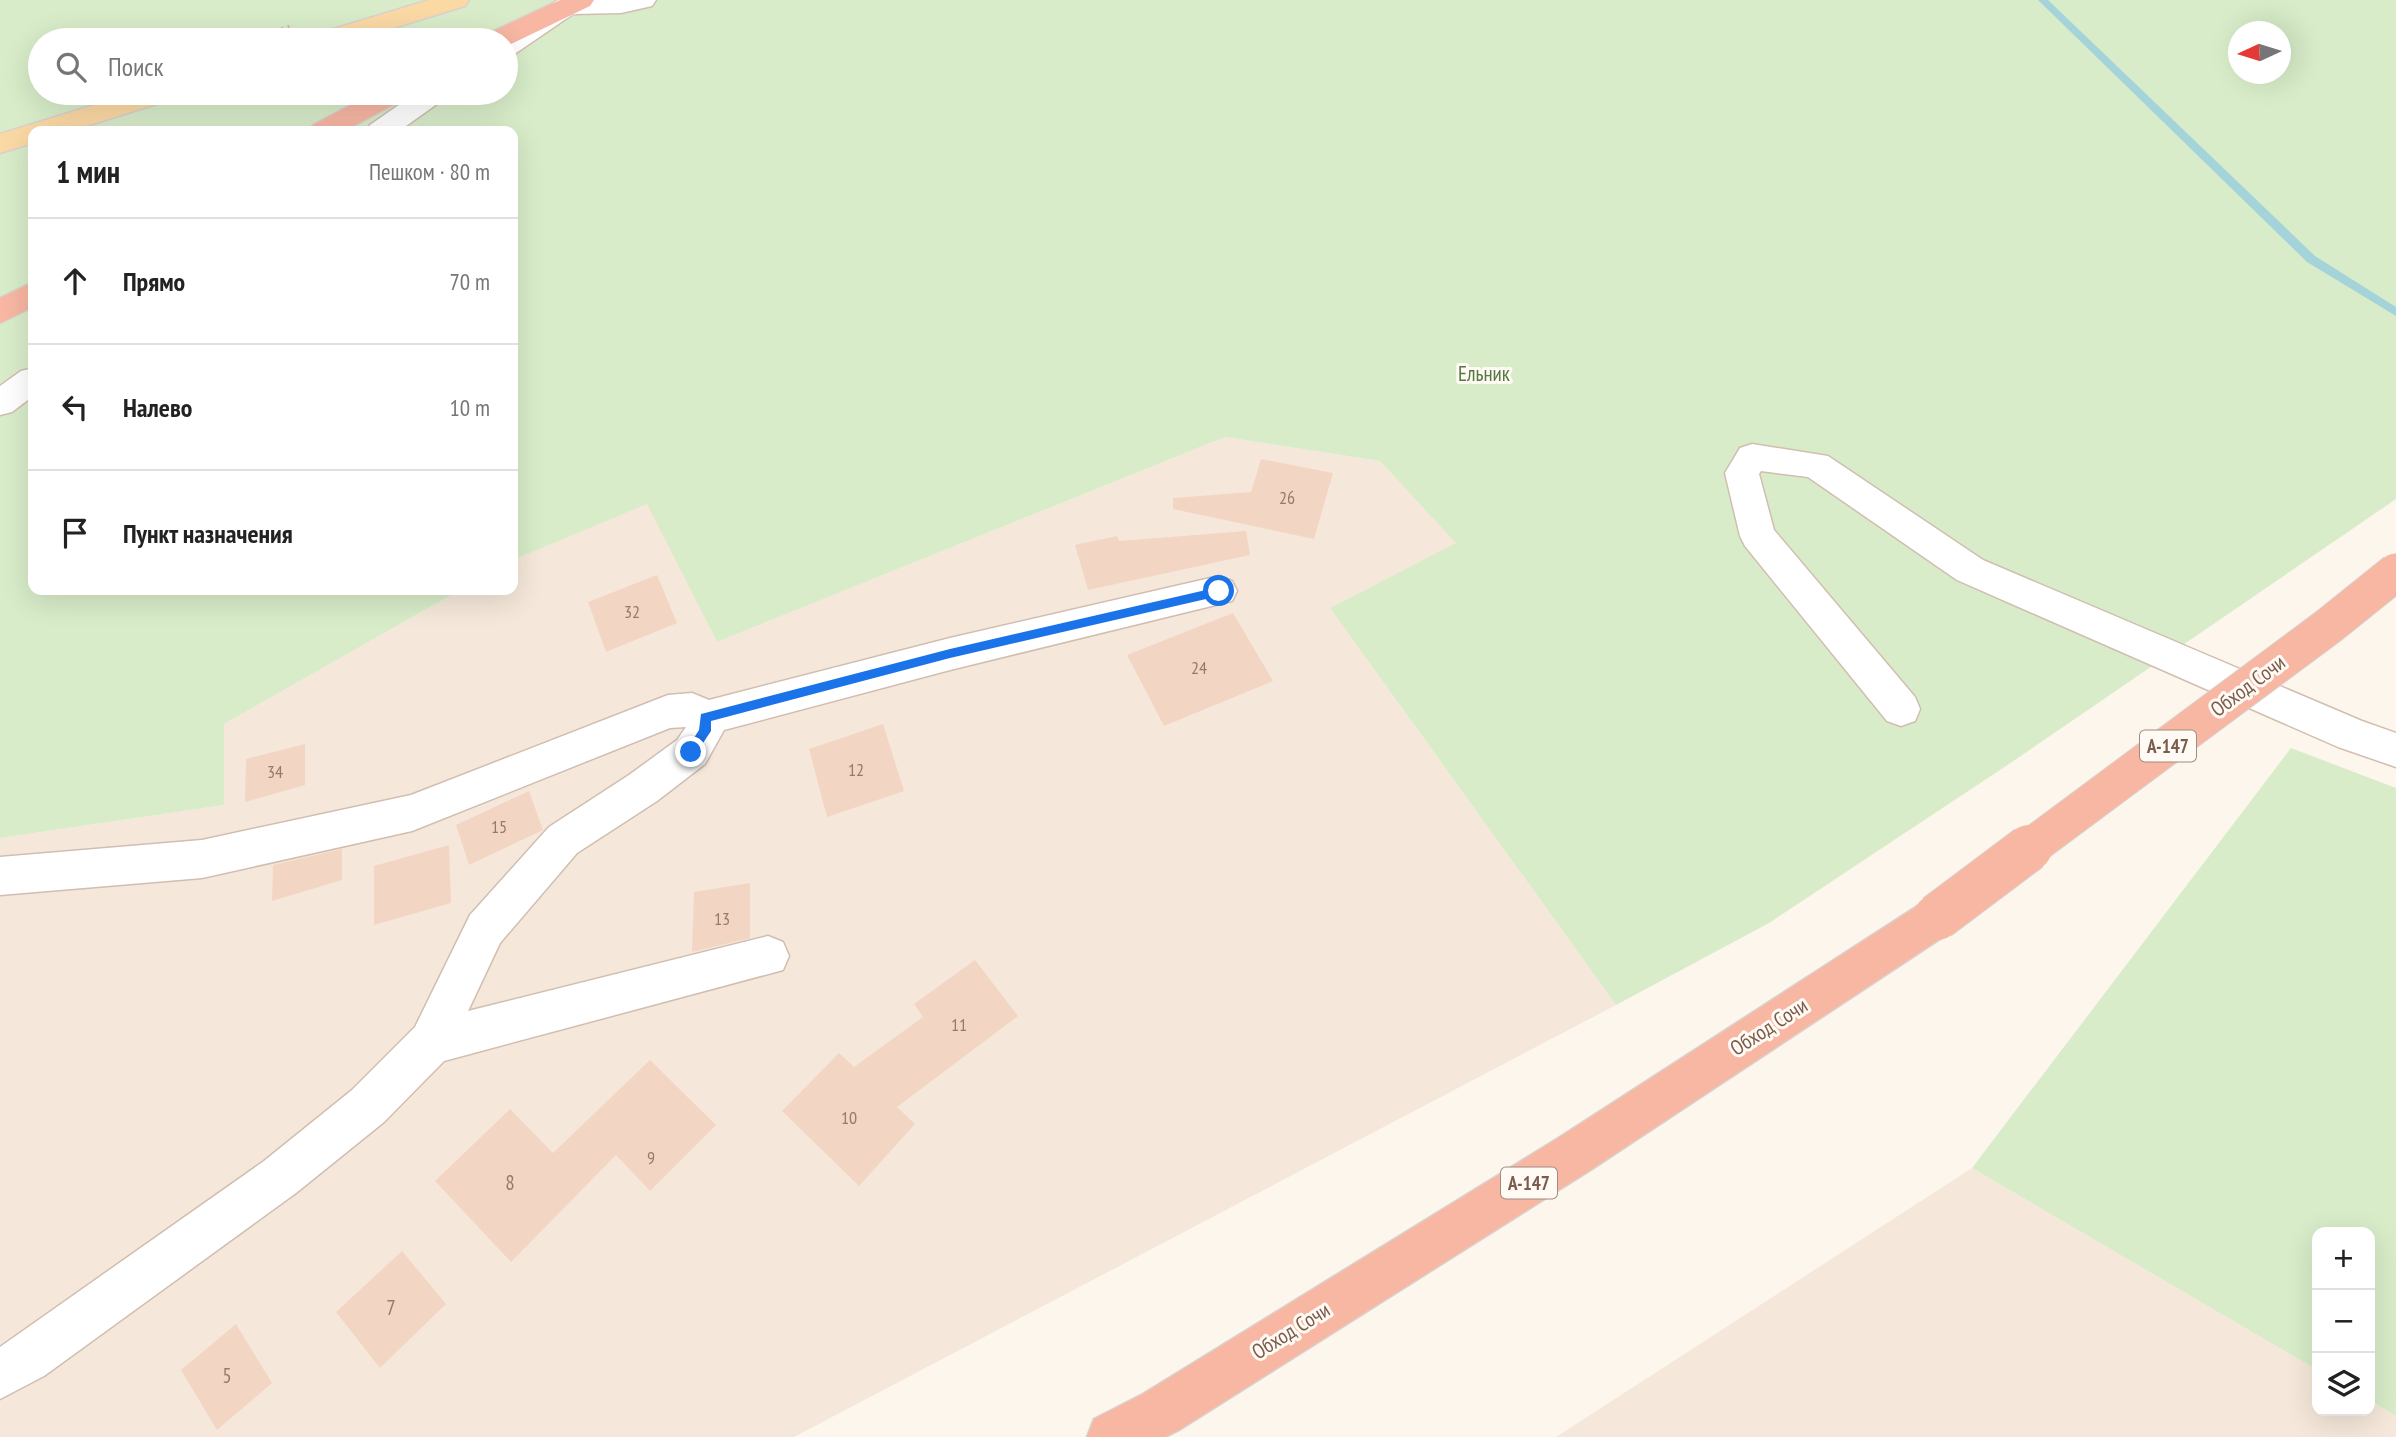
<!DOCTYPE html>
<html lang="ru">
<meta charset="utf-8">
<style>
:root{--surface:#fff;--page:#f2f2f2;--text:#222;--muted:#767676;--line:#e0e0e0}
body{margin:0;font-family:"PT Sans Narrow",sans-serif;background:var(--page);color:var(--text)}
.controls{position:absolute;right:21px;bottom:21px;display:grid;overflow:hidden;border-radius:14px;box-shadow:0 7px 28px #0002}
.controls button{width:63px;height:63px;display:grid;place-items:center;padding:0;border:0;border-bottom:2px solid var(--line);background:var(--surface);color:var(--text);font:35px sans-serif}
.compass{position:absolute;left:2228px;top:21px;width:63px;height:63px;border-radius:50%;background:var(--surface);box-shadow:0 7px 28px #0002;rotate:266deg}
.stop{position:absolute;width:21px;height:21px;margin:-16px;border:5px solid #1a73e8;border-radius:50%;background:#fff}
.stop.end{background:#1a73e8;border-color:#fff;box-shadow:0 2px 7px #0008}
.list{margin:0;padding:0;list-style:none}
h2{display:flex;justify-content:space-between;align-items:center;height:91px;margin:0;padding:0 28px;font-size:30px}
h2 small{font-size:23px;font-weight:400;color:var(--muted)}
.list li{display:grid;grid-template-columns:46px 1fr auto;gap:21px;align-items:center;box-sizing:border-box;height:126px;padding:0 28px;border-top:2px solid var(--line)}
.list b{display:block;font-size:26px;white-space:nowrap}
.list em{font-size:23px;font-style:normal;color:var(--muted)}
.icon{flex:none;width:38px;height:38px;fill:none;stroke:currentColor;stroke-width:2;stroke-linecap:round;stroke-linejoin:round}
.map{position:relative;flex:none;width:2396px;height:1437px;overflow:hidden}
.search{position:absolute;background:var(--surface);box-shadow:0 7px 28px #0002;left:28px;top:28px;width:490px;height:77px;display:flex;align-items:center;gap:18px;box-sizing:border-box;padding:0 24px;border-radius:38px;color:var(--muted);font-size:26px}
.panel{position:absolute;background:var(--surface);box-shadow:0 7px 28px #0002;left:28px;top:126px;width:490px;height:469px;border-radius:14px}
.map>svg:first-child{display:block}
.residential{fill:#f5e8da}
.green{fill:#d8ecc9;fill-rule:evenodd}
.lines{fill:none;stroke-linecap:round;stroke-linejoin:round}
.stream{fill:#a5d3da;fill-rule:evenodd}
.building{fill:#f3d5c3}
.minor-casing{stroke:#d1beb0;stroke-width:3}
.major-casing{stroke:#dad1cd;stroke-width:3}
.highway-casing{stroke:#dad1cd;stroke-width:3}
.path{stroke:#d9b8a5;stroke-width:3.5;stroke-dasharray:2 4.5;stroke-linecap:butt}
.minor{fill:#fff;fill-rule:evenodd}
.major{fill:#fbd9a5;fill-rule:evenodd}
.highway{fill:#f7b7a3;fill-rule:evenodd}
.highway-bridge-far1-casing{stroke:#dad1cd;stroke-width:39;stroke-linecap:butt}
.highway-bridge-casing{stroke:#dad1cd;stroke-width:48;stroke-linecap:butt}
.highway-bridge-far1{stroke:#f7b7a3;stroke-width:37}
.highway-bridge{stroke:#f7b7a3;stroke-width:46}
.route{fill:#1a73e8}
.labels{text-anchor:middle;stroke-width:6;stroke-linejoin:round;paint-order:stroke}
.number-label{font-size:18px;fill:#987a6a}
.shield{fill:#fffaf3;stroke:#a28b7f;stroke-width:2}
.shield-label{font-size:19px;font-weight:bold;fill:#7a5c4d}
.park-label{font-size:21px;fill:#537a41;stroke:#fffaf3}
.street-label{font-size:21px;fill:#7a5c4d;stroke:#fffaf3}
.near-number-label{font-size:21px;fill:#987a6a}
</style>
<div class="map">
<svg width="2396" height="1437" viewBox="0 0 2396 1437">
<rect width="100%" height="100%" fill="#fdf6ec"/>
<!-- residential -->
<path class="residential" d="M1225,437L1380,461L1457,543L1330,608L1616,1005L794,1437H0V838L224,805V724L460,590H513V560L647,503L717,642Z
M1972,1168L2317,1370V1411H2370V1400L2396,1416V1437H1556Z"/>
<!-- green -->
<path class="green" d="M0,0H2396V499L2012,762L1769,923L1616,1005L1330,608L1456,543L1380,461L1225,437L717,642L647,504L513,560V131H33V590H460L224,724V805L0,838ZM2238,32H2280V74H2238ZM40,40H506V93H40Z
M2291,748L2396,788V1416L2370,1400V1232H2317V1370L1972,1168Z"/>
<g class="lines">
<!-- stream -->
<path class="stream" d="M2038,0H2048L2315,256L2396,307V316L2307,262Z"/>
</g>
<!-- building -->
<path class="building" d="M1261,459L1333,473L1314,539L1173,509V498L1251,492Z
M1246,531L1250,555L1088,590L1075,545L1117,536L1119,541Z
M657,575L677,623L606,652L588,602Z
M1233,613L1273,681L1164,726L1127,655Z
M883,724L904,791L827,817L809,749Z
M305,744V785L245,802L246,759Z
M529,791L543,830L469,865L456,825Z
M449,845L451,903L374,925V866Z
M342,849V880L272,901L273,865Z
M750,883V938L692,952L694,892Z
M975,960L1018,1016L897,1107L915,1124L859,1186L782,1111L839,1053L854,1067L923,1017L914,1004Z
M650,1060L716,1125L650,1191L616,1155L511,1262L435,1181L510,1109L553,1153Z
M402,1251L446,1304L380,1368L336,1312Z
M236,1324L272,1383L217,1430L181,1370Z"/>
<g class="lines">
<!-- minor casing -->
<g class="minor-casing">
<path id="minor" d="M558,0H656L652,6L621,13L573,14L516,53L506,55V40H498Z
M416,93H448L444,99L399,131H366L370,125Z
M33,368V396L12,412L0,415V386L21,371Z
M1752,444L1828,456L1983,560L2362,721L2396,733V767L2338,747L1957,580L1808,477L1761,471L1759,474L1774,530L1915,697L1920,709L1915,721L1901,726L1887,721L1745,546L1740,536L1725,473L1740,448Z
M1219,576L1232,581L1237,591L1232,601L950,670L724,730L705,764L657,801L577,853L500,943L468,1011L768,936L783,942L789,956L783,970L444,1061L384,1122L296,1193L44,1376L0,1399V1347L264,1161L352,1090L415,1027L470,915L549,827L629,775L677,740L686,727L670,728L412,831L202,878L0,895V857L202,840L411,795L668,695L692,693L709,700L950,638Z"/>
</g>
<!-- major casing -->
<g class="major-casing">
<path id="major" d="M429,0H469L465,6L354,40H314L317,34Z
M133,93H176L172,99L71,131H33V143L0,153V134Z"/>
</g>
<!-- highway casing -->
<g class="highway-casing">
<path id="highway" d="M560,0H594L590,6L507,46L506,40H484L487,34Z
M373,93H408L404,99L344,131H309L313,125Z
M33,282V307L0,323V298Z
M1937,897L1952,903L1958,917L1952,931L1592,1169L1179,1430L1165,1437H1087L1094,1419L1143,1394L1560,1137L1922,903Z"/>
</g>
<!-- path -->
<path class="path" d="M244,40L291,26"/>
<!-- minor -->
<use href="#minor" class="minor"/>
<!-- major -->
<use href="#major" class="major"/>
<!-- highway -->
<use href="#highway" class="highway"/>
<!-- highway-bridge-far1 casing -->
<g class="highway-bridge-far1-casing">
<path id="highway-bridge-far1" d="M2027,850L2330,625L2396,572"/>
</g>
<!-- highway-bridge casing -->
<g class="highway-bridge-casing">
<path id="highway-bridge" d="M1937,917L2029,848"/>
</g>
<!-- highway-bridge-far1 -->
<use href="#highway-bridge-far1" class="highway-bridge-far1"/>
<!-- highway-bridge -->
<use href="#highway-bridge" class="highway-bridge"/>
</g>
<!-- route -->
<path class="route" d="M1219,587L1225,591L1219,596L950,658L711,721V731L695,755L691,757L685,752L699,730L701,714L705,713L950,649Z"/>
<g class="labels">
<!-- number labels -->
<g class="number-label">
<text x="1287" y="504">26</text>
<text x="632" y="618">32</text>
<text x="1199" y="674">24</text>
<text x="856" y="776">12</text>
<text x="275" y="778">34</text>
<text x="499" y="833">15</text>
<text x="722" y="925">13</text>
<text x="959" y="1031">11</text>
<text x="849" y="1124">10</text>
<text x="651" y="1164">9</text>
</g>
<!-- shield labels -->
<g class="shield">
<rect x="2140" y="730.5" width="56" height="31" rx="5"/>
<rect x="1501" y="1167.5" width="56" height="31" rx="5"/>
</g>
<g class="shield-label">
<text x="2168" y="753">А-147</text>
<text x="1529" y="1190">А-147</text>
</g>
<!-- park labels -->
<g class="park-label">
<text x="1484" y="381">Ельник</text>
</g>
<!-- street labels -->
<g class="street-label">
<text transform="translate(2248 686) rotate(-37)" y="7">Обход Сочи</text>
<text transform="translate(1769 1027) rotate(-33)" y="7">Обход Сочи</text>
<text transform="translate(1291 1331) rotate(-32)" y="7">Обход Сочи</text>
</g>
<!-- near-number labels -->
<g class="near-number-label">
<text x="510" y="1190">8</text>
<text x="391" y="1315">7</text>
<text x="227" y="1383">5</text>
</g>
</g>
</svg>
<div class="controls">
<button>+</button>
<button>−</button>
<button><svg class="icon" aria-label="layers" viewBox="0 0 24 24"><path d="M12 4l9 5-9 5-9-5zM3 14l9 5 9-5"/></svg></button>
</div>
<svg class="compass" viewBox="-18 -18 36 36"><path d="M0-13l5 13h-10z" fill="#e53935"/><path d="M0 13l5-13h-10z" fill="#767676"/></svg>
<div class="stop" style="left:1219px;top:591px"></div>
<div class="stop end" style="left:691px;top:752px"></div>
<div class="search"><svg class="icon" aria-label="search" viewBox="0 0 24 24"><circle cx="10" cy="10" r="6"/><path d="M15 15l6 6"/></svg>Поиск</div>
<section class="panel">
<h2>1 мин<small>Пешком · 80 m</small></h2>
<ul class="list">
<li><svg class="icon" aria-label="ahead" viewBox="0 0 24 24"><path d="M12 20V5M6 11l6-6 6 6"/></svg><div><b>Прямо</b></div><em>70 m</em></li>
<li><svg class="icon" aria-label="left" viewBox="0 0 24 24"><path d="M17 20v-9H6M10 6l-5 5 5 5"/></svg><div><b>Налево</b></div><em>10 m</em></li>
<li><svg class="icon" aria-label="arrive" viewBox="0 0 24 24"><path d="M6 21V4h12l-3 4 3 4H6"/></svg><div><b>Пункт назначения</b></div></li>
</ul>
</section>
</div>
